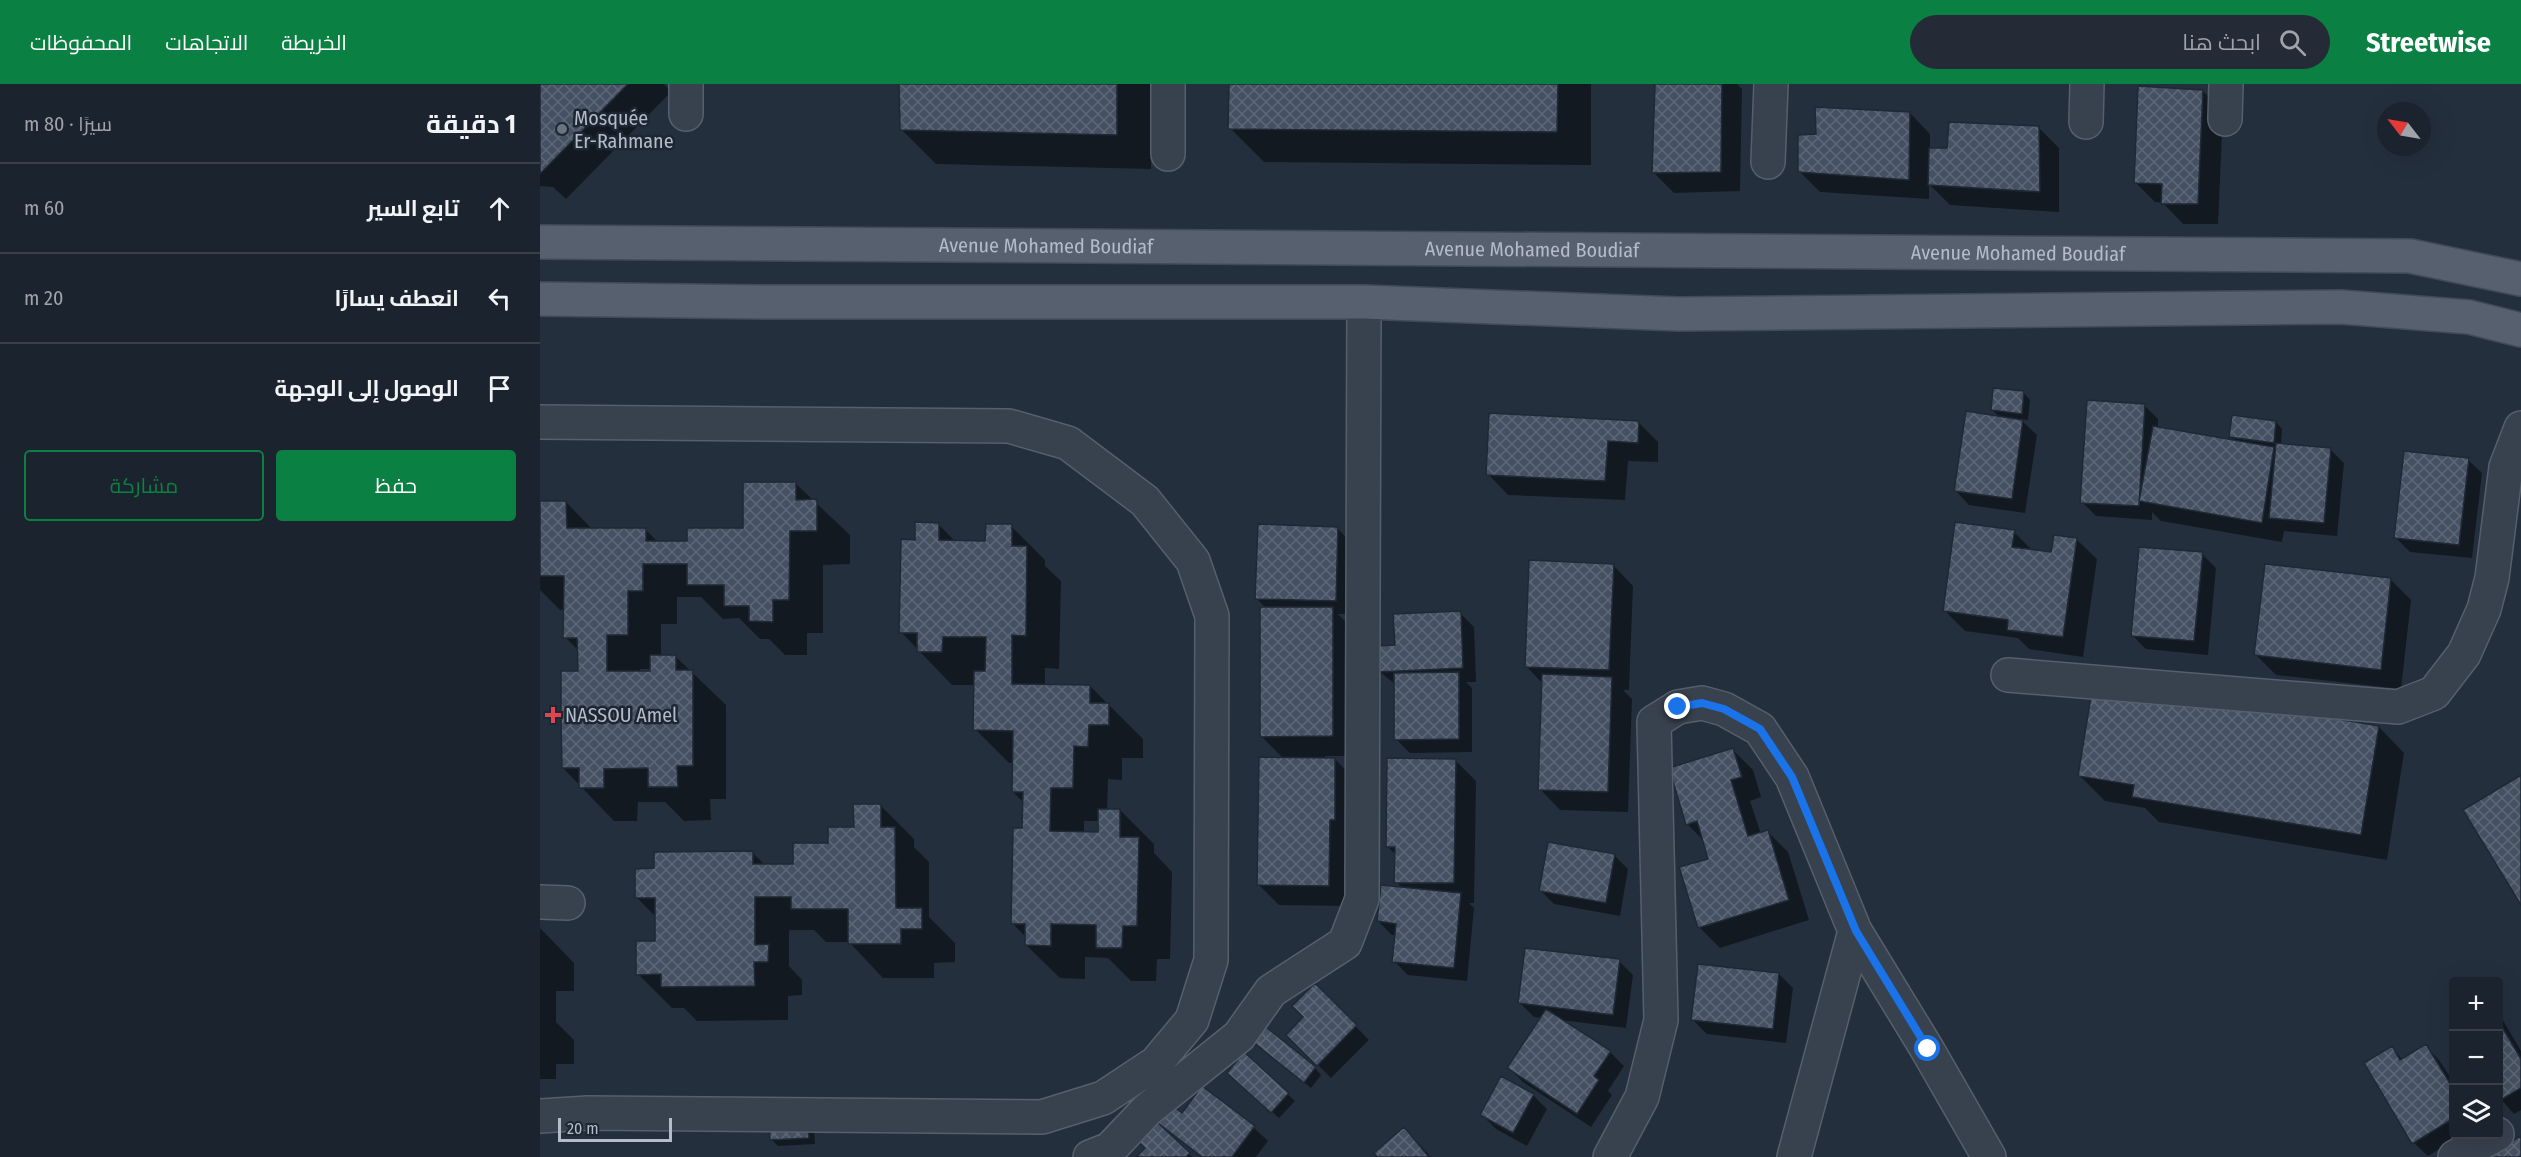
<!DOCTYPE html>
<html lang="ar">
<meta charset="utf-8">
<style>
:root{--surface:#1b232e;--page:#242b36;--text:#f1f3f6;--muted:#a0a4aa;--line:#39404a;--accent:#0b8043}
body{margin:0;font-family:"Fira Sans Condensed",Cairo,sans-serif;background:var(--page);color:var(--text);direction:rtl}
.controls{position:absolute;right:18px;bottom:18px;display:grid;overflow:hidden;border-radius:6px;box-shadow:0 6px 24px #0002}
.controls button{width:54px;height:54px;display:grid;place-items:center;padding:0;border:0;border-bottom:2px solid var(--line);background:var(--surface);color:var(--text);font:30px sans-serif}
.compass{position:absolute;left:1837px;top:18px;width:54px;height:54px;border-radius:50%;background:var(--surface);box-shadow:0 6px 24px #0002;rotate:301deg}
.scale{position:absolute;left:18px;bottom:15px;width:114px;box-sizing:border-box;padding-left:6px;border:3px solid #b4bcc9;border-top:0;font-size:16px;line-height:21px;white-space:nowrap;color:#b4bcc9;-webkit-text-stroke:4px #1d2633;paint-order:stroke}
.stop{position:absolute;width:18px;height:18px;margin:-14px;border:4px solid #1a73e8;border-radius:50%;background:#fff}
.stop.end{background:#1a73e8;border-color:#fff;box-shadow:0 2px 6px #0008}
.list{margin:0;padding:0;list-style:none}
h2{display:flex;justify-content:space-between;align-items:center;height:78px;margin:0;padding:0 24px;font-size:26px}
h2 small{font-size:20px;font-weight:400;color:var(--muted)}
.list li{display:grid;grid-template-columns:39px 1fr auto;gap:18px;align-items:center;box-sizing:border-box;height:90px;padding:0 24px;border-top:2px solid var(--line)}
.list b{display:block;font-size:22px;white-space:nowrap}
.list em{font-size:20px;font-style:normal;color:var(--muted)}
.actions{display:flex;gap:12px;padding:18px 24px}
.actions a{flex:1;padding:14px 0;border:2px solid var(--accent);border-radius:6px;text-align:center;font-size:21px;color:var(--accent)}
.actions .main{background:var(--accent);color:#fff}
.icon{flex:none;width:33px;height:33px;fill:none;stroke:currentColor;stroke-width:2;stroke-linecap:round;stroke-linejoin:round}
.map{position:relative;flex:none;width:1981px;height:1073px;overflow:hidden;direction:ltr}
header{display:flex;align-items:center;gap:36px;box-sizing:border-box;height:84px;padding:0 30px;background:var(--accent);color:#fff}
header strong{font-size:28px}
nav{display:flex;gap:33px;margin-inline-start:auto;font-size:21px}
.search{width:420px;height:54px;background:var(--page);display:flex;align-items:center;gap:15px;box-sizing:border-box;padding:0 21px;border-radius:33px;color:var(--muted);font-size:22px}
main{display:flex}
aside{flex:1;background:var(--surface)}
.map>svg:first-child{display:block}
.shadow{fill:#0007;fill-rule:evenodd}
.building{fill:url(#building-cross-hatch);stroke:#1f2835;stroke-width:1.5}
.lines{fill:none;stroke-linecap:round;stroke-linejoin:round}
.minor-casing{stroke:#565f6c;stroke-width:36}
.major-casing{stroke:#414a57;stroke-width:36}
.minor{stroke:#38414e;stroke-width:33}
.major{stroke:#56606e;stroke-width:33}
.route{stroke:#1a73e8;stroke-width:8}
.worship-dot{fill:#6b7280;stroke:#1d2633;stroke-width:2}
.health-dot{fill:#e0444e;stroke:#1d2633;stroke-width:2}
.labels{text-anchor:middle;stroke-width:5;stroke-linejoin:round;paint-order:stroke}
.poi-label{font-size:20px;fill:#b4bcc9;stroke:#1d2633;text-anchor:start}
.street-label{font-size:20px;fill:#b4bcc9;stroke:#1d2633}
</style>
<header>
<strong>Streetwise</strong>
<div class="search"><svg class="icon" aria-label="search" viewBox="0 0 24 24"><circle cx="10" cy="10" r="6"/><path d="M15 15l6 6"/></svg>ابحث هنا</div>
<nav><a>الخريطة</a><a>الاتجاهات</a><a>المحفوظات</a></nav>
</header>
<main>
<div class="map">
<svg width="1981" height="1073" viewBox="0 0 1981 1073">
<defs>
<pattern id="building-cross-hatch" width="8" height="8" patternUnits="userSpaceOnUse" patternTransform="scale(1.5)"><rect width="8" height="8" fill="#455162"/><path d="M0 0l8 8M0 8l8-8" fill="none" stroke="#5d6877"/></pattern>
</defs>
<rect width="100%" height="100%" fill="#242f3e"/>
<!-- shadow -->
<path class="shadow" d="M0,0H124L131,8L26,115L13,103L0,102Z
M361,0H611V85L396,80L362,46Z
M690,0H1051V81L724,78L690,44Z
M1117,0H1197L1202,5L1200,107L1134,109L1114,89Z
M1663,7L1683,28L1678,140H1643L1623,119L1615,118L1595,98Z
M1370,29L1390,50V66H1408L1499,44L1519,64V128L1410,121L1389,100V115L1280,108L1259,87L1277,52Z
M1484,309L1490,316L1488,336L1480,335L1497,351L1485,429L1429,421L1416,407L1461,334L1452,326Z
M1604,321L1618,335V344L1695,358L1690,353L1736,338L1742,345L1741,361L1790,365L1804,379L1797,452L1744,447L1742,458L1621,437L1612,428V436L1556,432L1542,418Z
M1098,338L1118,358V378L1088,377L1085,416L968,411L948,390Z
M1928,376L1942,389L1932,474L1870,468L1856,454Z
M255,399L310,451V480L283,481V549H267V571H245L229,555H220L199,534L183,535L161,513H137V540H121V573L135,572L186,621V715H170L171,736L144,737L125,718H98L97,737H74L23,684L39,588V567L25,553V526H20L0,506V418H26L53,446L105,445L118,458H149L205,445ZM100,585H111V588H100Z
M398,440L416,458L447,459L471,442L505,476V482L521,497L519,585L505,584V602H550L603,655V674H582V696L568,695L567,726H580L614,760V769L632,788L630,875H617L616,897H591L568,874L545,873V895L520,894L486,861V853L472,839L483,746L484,719L473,708L474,679H469L435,645L436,601H412L361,548L376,458ZM544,737H559V750L544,749Z
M798,445L812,459L809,530H798L813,545V672H785V675H795L815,696L809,822L739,821L719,801L744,675L721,652L727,525L716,514Z
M1474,448L1493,467L1512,469L1536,455L1557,475L1543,573L1489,565L1478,554L1425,547L1405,527Z
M1662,470L1676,484L1668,571L1606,565L1592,551Z
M1073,481L1093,502L1089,606H1083L1092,615L1088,728L1020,726L1000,705L1003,600L986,582Z
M1851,496L1871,516L1861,605L1736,591L1716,571Z
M920,529L934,543L936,598H926L932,604V668L870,669L856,655V601L839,587L857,562Z
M1839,643L1864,669L1847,776L1619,738L1605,724L1565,717L1539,691Z
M1193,666L1213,686L1221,713L1210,717L1221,750L1228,748L1248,768L1269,836L1180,864L1159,843L1170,776L1165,758L1147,740Z
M916,677L936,697L934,819H929L934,824L927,897L868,891L854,877L856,851H852L838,837L862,804L856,798V771L847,762Z
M340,721L374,755V763L389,778V833L415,859V878L394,879V894H343L309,858H286L274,846H249V882L262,896V911L248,912V936L157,937L144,924H132L98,890L117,859L116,833L96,813L115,786L213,769L225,781H255L315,745Z
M1074,771L1088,785L1080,832L1014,820L1000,806Z
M0,844L34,879V907H16V938L34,956V980H16V995H0Z
M1079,877L1093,891L1086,944L1020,936L1070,968L1084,982L1068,1007L1072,1011L1051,1043L983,998L969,984L1002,934L994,933L980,919Z
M1239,890L1253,904L1246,959L1167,950L1153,936Z
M775,901L829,956L791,994L748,951L765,933Z
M1958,928L1981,967V1026L1974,1030L1958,1012Z
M712,957L775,984L781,991L771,1004Z
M1886,962L1899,976L1914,999V1050H1923L1888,1072L1874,1059L1852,964L1863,976Z
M704,970L755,1017L739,1034L696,995Z
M662,1004L714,1044L728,1057L716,1073H661L633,1051L631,1053L652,1073H598L606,1065L618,1041L632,1023L642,1031Z
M993,1011L1007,1025L987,1062L956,1045L942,1031Z
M274,1045L275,1060L238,1062L231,1055Z
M864,1045L884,1065L891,1073H839Z"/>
<!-- building -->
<path class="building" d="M0,0H88L0,90Z
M359,0H577V51L360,46Z
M689,0H1018L1017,48L688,45Z
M1115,0H1182L1181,88L1112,89Z
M1598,2L1663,6L1658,120H1621L1622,100L1594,99Z
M1275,23L1370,28L1369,96L1258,88V51L1276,50Z
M1409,38L1499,42L1500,108L1388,101L1389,64H1407Z
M1453,304L1484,307L1482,330L1451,326Z
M1547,316L1605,320L1599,422L1540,419Z
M1426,327L1483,336L1472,415L1414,407Z
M949,329L1099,337L1098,359L1068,357L1065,397L946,391Z
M1692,331L1736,337L1734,359L1689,353Z
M1613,342L1734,363L1722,439L1599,417Z
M1736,359L1791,364L1784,439L1729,434Z
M1864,367L1929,374L1919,461L1854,454Z
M203,398H256V416L277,415V447H250L249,516H233V538L209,537V522H184V501H147V480H103V507H88V551H67V587H110V571H136V586H153V682H137L138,703H108V684L64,685V704H39V684H22L21,634V587H38L37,554H23L24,492H0V417H26L27,444H106V457H147V444H203Z
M375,438L399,439V456L445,457L446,440H472V462H487L486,552L472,551V600L550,601V619H569V641H549L548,663L534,662L533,704H511L510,747L558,748V725H580V753H599L597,842H583L582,864H556V841L511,840V862L485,861V840H471L473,744H482L483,708H472L473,647L433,646L434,587H445L446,553H403L402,568H377V549H359L361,455L375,456Z
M1415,438L1475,446L1472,463L1511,468L1514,451L1537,454L1523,553L1467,546L1468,536L1403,527Z
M718,440L798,443L796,517L715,515Z
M1599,463L1663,468L1654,557L1591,552Z
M989,476L1074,480L1069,586L985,583Z
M1725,480L1851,494L1841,586L1714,571Z
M720,523H793V652L720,653Z
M921,527L923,584L838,588L837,562L855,561L853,530Z
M919,588V655L854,656V589Z
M1002,590L1072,593L1068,708L998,706Z
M1554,594L1839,642L1821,751L1592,713L1594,701L1538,692Z
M1193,664L1202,693L1191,696L1208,752L1228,746L1249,816L1158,844L1139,783L1168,775L1157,737L1146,741L1129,684Z
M719,673L795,674V736H790L789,802L717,801Z
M847,674L916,675L914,799H854L855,763H846Z
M1981,691V821L1923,726Z
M313,720H341V743H355L356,824H382V845H361V860H308V825H251V813H215V861L229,860L228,878H214L215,902L121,903V890L96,891V857H115V814H95V785L114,784V768L213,767V780H253V759H288V743H314Z
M1008,758L1075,770L1066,819L999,807Z
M841,801L921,809L914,884L852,878L856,840L837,837Z
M985,864L1080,875L1073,931L978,919Z
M1158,880L1239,889L1233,945L1151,936Z
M775,899L817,941L777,982L746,951L763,933L752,922Z
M1006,925L1071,967L1054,992L1059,996L1037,1030L967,984Z
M716,935L776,983L764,999L703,950Z
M1958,936L1981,975V1004L1959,1017Z
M1886,960L1914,1006V1034L1872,1060L1824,979L1852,962L1860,976Z
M704,968L749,1009L731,1029L687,989Z
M961,992L994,1010L973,1049L940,1031Z
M662,1002L715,1042L692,1073H662L618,1039L632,1021L642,1029Z
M614,1035L650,1069L646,1073H596L605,1064L595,1055Z
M268,1036L269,1054L230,1056L229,1039Z
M864,1043L889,1073H837L834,1069Z
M1981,1052V1073H1949L1948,1071Z"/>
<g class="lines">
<!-- minor casing -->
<g class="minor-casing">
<path id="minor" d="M146,30V0
M1685,35L1686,0
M1546,38L1547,0
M628,70V0
M1228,78L1231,0
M0,338L469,342L528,359L605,417L653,477L672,532L671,876L652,936L616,979L563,1014L502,1033L48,1029L0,1032
M1468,591L1858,623L1894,609L1924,570L1944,525L1952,494L1966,383L1981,344
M0,818L28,819
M550,1073L570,1065L607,1026L699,952L731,907L805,859L822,815L824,218
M1070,1073L1102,1013L1121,936L1114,638L1138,623L1162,619L1184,625L1220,645L1252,693L1315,847L1387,965L1449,1073
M1254,1073L1315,847
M1915,1073L1957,1050"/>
</g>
<!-- major casing -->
<g class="major-casing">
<g id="major">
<path id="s1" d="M0,158L1870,172L1981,195"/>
<path d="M0,215L222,218H824L1139,230L1801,223L1929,233L1981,246"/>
</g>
</g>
<!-- minor -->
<use href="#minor" class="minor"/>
<!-- major -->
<use href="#major" class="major"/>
</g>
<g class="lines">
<!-- route -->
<path class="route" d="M1138,623L1162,619L1184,625L1220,645L1252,693L1316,847L1388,965"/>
</g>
<!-- markers -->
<circle class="worship-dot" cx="22" cy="45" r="6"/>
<path class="health-dot" d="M10 622h6v6h6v6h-6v6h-6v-6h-6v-6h6z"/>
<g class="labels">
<!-- poi labels -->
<g class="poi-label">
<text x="34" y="41">Mosquée<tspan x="34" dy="23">Er-Rahmane</tspan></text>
<text x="25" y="638">NASSOU Amel</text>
</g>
<!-- street labels -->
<g class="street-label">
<text dy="7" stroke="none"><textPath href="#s1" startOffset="506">Avenue Mohamed Boudiaf</textPath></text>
<text dy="7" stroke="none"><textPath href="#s1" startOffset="992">Avenue Mohamed Boudiaf</textPath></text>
<text dy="7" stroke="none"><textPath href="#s1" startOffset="1478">Avenue Mohamed Boudiaf</textPath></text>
</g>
</g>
</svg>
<div class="controls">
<button>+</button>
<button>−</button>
<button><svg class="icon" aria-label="layers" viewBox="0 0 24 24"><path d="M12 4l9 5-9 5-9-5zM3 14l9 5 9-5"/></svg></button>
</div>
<svg class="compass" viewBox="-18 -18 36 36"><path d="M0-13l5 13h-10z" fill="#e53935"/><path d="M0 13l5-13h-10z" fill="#a0a4aa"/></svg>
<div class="scale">20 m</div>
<div class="stop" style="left:1388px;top:965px"></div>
<div class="stop end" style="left:1138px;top:623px"></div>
</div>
<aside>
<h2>1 دقيقة<small>سيرًا · 80 m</small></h2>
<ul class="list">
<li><svg class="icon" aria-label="ahead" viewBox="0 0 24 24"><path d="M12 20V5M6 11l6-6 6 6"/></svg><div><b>تابع السير</b></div><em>60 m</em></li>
<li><svg class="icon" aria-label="left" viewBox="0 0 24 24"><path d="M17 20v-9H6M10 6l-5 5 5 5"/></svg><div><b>انعطف يسارًا</b></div><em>20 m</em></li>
<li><svg class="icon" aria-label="arrive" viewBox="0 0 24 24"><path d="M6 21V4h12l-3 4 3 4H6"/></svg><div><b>الوصول إلى الوجهة</b></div></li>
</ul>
<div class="actions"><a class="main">حفظ</a><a>مشاركة</a></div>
</aside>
</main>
